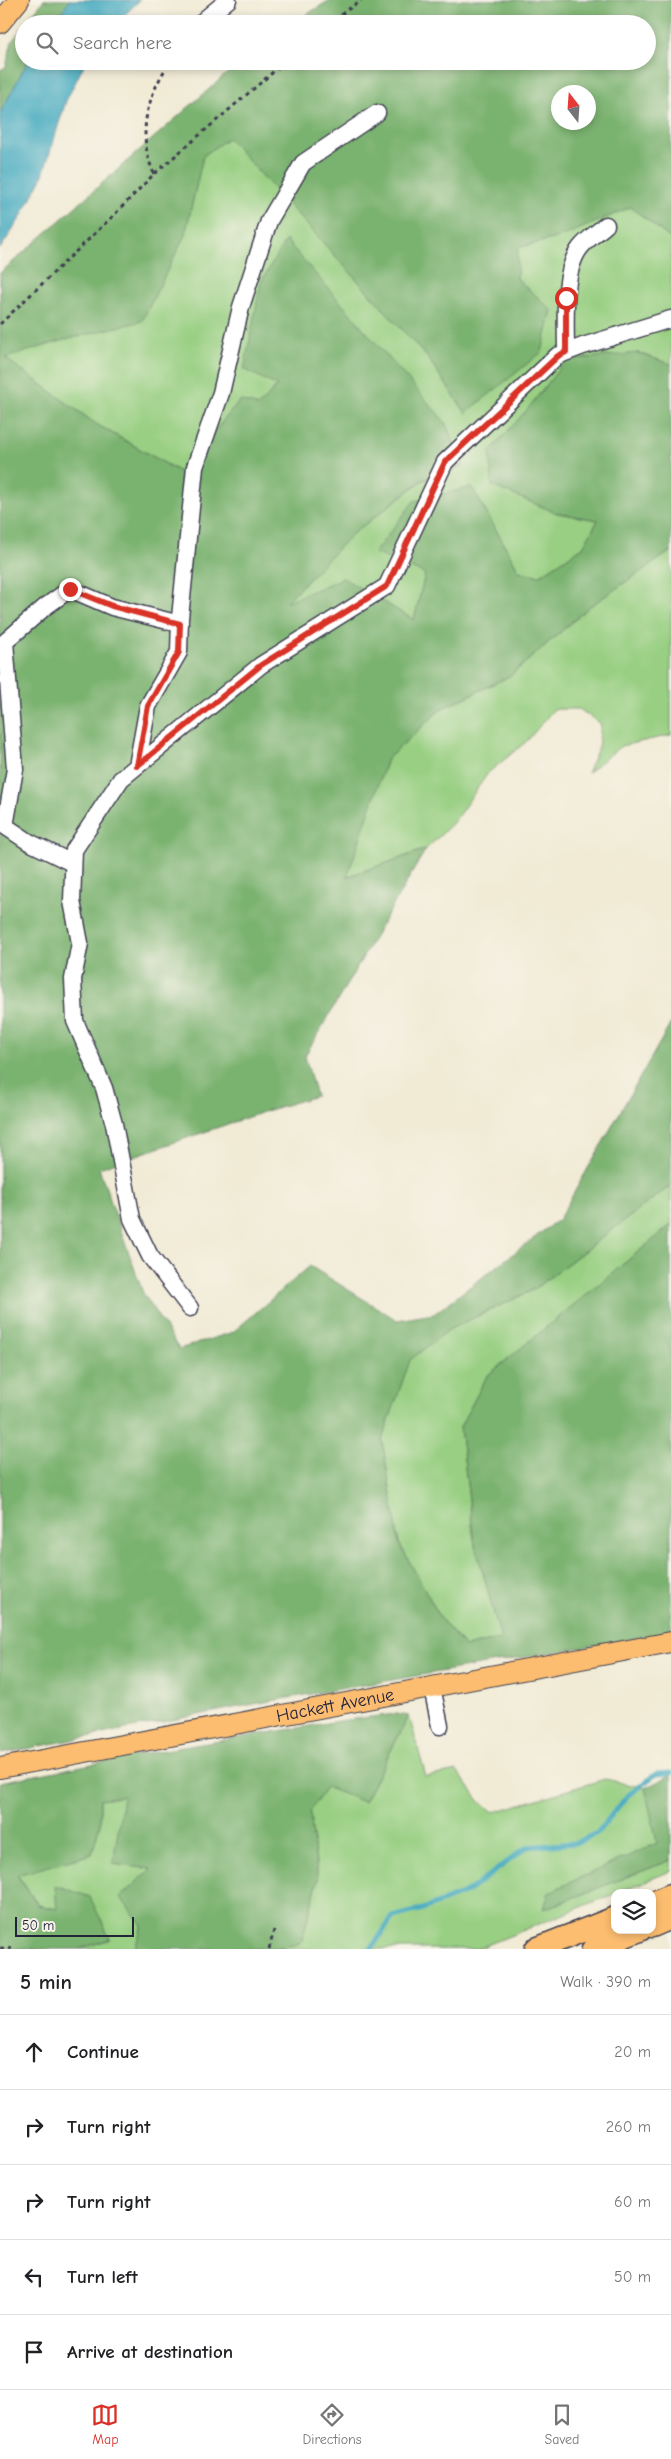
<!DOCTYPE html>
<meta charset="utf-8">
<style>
:root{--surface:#fff;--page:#f2f2f2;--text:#202124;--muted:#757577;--line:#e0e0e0;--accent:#d93025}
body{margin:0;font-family:"Comic Neue",sans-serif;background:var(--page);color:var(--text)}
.controls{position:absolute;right:15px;bottom:15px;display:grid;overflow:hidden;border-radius:10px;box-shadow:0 2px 8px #0003}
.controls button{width:45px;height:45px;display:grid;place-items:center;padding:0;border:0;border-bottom:1px solid var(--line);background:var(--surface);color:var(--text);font:25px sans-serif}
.compass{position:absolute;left:551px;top:85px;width:45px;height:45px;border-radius:50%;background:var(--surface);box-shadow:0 2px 8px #0003;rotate:343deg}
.scale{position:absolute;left:15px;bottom:12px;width:119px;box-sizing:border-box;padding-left:5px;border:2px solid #22223b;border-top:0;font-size:14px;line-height:18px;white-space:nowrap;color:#22223b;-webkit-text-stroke:4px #f7f3e8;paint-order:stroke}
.stop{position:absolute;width:15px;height:15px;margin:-11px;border:4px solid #d93025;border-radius:50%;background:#fff}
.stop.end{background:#d93025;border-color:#fff;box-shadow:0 1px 5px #0008}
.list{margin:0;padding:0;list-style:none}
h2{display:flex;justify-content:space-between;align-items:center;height:65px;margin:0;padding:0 20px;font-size:21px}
h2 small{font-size:16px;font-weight:400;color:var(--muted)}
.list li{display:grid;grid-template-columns:32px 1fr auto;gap:15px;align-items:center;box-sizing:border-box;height:75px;padding:0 20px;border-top:1px solid var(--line)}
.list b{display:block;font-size:19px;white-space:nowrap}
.list em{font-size:16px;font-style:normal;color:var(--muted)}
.icon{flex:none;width:28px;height:28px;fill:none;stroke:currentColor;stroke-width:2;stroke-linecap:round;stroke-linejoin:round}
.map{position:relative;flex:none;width:671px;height:1949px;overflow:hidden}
.search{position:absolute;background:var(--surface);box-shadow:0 2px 8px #0003;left:15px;right:15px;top:15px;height:55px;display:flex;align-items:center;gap:12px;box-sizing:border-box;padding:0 18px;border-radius:28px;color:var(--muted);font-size:19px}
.sheet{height:440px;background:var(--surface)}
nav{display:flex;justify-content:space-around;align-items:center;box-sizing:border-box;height:70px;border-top:1px solid var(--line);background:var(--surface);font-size:14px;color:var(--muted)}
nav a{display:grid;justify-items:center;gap:2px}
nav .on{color:var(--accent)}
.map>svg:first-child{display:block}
.green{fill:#98cf82;stroke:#5d785e}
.forest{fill:#7ab270;stroke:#4e6a56;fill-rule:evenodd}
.water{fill:#40a9c0;stroke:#31667e}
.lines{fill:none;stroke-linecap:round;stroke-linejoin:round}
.stream{stroke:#40a9c0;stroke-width:5}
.minor-casing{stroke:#414052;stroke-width:19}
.major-casing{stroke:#414052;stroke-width:22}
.highway-casing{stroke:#414052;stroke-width:25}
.path{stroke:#414052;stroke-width:3;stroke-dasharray:4 4;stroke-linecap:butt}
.minor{stroke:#fff;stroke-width:16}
.major{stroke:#fcbd6f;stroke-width:20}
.highway{stroke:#fcbd6f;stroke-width:22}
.route{stroke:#d93025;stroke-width:6}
.labels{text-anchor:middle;stroke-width:5;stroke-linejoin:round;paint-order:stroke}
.street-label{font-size:18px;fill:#22223b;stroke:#f7f3e8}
</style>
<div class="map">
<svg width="671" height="1949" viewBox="0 0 671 1949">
<rect width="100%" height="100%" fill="#f7f3e8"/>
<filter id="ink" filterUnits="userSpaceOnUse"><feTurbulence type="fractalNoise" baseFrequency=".02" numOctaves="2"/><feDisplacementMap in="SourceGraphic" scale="10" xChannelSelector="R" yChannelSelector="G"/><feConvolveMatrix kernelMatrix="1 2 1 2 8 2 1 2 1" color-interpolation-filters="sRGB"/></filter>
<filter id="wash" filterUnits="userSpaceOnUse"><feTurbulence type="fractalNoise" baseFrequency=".0096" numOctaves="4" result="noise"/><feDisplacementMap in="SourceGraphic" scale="20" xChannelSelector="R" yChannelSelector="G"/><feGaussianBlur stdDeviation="1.12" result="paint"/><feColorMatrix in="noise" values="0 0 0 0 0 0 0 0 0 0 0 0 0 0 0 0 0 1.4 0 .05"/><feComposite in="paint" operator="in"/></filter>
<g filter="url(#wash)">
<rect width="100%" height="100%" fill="#f1ebd5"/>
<!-- green -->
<path class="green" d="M228,137L427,357L466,413L552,310L517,279L518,248L563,236L631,207L671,239V364L638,353L526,411L490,451L557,513L598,520L583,547L539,576L519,571L472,487L425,574L414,620L387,605L285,603L351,535L422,481L463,466L286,241L261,282L278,385L259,406L240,401L180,472L96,424L4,358L64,340L185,235L203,156Z
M671,551V735L621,746L587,773L598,748L601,724L579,709H554L527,741L488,773L453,823L426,849L346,877L387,759L441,709L510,676L589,607Z
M671,1185V1225L487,1376L460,1427L474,1540L501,1639L465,1647L441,1619L399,1543L382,1440L409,1360L450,1329L533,1290Z
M409,1716L426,1777L457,1771L480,1802L494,1812L605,1779L645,1788L658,1843L549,1892L545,1908L671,1860V1871L477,1949H273L301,1943L318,1880L310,1812L326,1786L364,1802Z
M124,1796L113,1864L152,1869L142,1925L135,1949H80L110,1939L56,1885L57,1909L38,1905L17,1874L92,1854L100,1823V1799Z"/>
<!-- forest -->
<path class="forest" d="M44,0H70L52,24H25Z
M330,0H671V239L631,207L563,236L518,248L517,279L552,310L542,352L466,413L427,357L228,138L203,156L185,235L142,321L64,340L5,358L96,424L180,472L240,401L259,406L277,386L244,369L261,282L286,240L445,422L464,466L421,481L351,535L286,602L343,578L414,620L425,574L374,553L414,501L472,487L519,571L539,576L583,547L598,520L557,513L492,486L490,451L526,411L566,360L638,353L671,364V551L589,607L510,676L441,709L387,759L347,877L426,849L305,1056L316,1096L269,1110L99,1168L143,1293L179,1349L233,1332L310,1266L397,1320L434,1314L559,1219L671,1023V1185L533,1290L450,1329L410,1360L382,1440L399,1543L441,1619L465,1647L501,1639L474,1540L460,1427L487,1376L671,1225V1632L259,1703L0,1754V273L241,61H647V24H291ZM558,92H588V122H558Z
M24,26V61H28L0,113V70L6,67L12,41Z
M396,1714L409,1716L364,1802L326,1787L310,1812L318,1880L301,1943L273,1949H135L142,1925L120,1897L151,1869L113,1864L123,1796L100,1799V1823L92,1854L17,1875L38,1905L57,1909L55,1885L90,1897L110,1939L80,1949H0V1782L153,1752L339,1721Z
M671,1775V1860L544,1909L549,1892L657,1843L645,1788Z"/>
<!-- water -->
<path class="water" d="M70,0H140L115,24H52Z
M28,61H86L66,101L42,178L21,217L0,249V113Z"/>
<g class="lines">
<!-- stream -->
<path class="stream" d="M371,1949L393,1917L423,1909L467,1892L527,1847L575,1843L597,1833L627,1796L656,1774L671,1773"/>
</g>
</g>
<g filter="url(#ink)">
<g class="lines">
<!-- minor casing -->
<g class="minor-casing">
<path id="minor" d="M205,19L228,0
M566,352C566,323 562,272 580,248C587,239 598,232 606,225
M137,766L148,706L179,652L180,618L195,467L221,393L241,307L269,221L303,163L377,113
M72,863L29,842L5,826L15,769L5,642L45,607L70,589L112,607L180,624
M190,1308L150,1256L132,1219L114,1124L104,1088L75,1021L73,979L80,943L72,901L74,850L121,779L261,665L387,586L445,462L557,356L583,346L671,319
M432,1687L440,1726"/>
</g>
<!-- major casing -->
<g class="major-casing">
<g id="major">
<path d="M0,23L19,0"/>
<path id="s1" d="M0,1768L671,1642"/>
</g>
</g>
<!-- highway casing -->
<g class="highway-casing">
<path id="highway" d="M652,1903L671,1895
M652,1926L671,1918
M536,1949L615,1918
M593,1949L640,1930"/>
</g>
<!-- path -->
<path class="path" d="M328,24L361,0
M154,174C136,132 147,98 170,61
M0,324L113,216L154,174L286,61
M0,1948L14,1949
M269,1949L274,1930"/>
<!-- minor -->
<use href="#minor" class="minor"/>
<!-- major -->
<use href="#major" class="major"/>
<!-- highway -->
<use href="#highway" class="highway"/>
</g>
</g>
<g class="lines" filter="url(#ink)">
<!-- route -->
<path class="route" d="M70,589L112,606L180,624L179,652L148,706L137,766L261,665L387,586L445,462L558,356L566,352V298"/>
</g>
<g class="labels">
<!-- street labels -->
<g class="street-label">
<text dy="6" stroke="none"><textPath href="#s1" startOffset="341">Hackett Avenue</textPath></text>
</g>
</g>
</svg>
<div class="controls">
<button><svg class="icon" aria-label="layers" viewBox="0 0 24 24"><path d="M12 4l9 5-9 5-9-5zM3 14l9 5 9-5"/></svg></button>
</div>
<svg class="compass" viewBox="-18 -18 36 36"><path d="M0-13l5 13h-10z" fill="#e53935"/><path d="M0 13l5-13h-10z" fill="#757577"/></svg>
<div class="scale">50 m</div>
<div class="stop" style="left:566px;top:298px"></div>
<div class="stop end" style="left:70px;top:589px"></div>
<div class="search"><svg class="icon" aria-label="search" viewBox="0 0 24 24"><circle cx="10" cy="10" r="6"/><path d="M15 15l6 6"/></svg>Search here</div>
</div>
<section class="sheet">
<h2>5 min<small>Walk · 390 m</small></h2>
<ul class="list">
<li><svg class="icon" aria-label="ahead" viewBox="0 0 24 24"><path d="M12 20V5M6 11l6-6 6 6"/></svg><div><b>Continue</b></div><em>20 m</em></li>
<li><svg class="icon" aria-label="right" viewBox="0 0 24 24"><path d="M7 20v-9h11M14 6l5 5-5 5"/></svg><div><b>Turn right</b></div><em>260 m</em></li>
<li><svg class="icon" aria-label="right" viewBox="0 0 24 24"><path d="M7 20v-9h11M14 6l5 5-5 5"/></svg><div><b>Turn right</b></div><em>60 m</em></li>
<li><svg class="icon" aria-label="left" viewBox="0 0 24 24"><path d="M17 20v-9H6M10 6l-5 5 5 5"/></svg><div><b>Turn left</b></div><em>50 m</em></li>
<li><svg class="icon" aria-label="arrive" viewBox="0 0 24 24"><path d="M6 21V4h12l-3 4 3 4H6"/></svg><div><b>Arrive at destination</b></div></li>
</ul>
</section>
<nav>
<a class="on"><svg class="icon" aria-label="map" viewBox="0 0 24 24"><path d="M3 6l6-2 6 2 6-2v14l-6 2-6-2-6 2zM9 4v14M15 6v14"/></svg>Map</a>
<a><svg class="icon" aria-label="directions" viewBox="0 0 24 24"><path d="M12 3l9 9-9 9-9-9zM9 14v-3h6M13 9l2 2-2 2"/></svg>Directions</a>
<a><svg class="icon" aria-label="saved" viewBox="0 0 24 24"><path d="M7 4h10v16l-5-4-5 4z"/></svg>Saved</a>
</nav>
